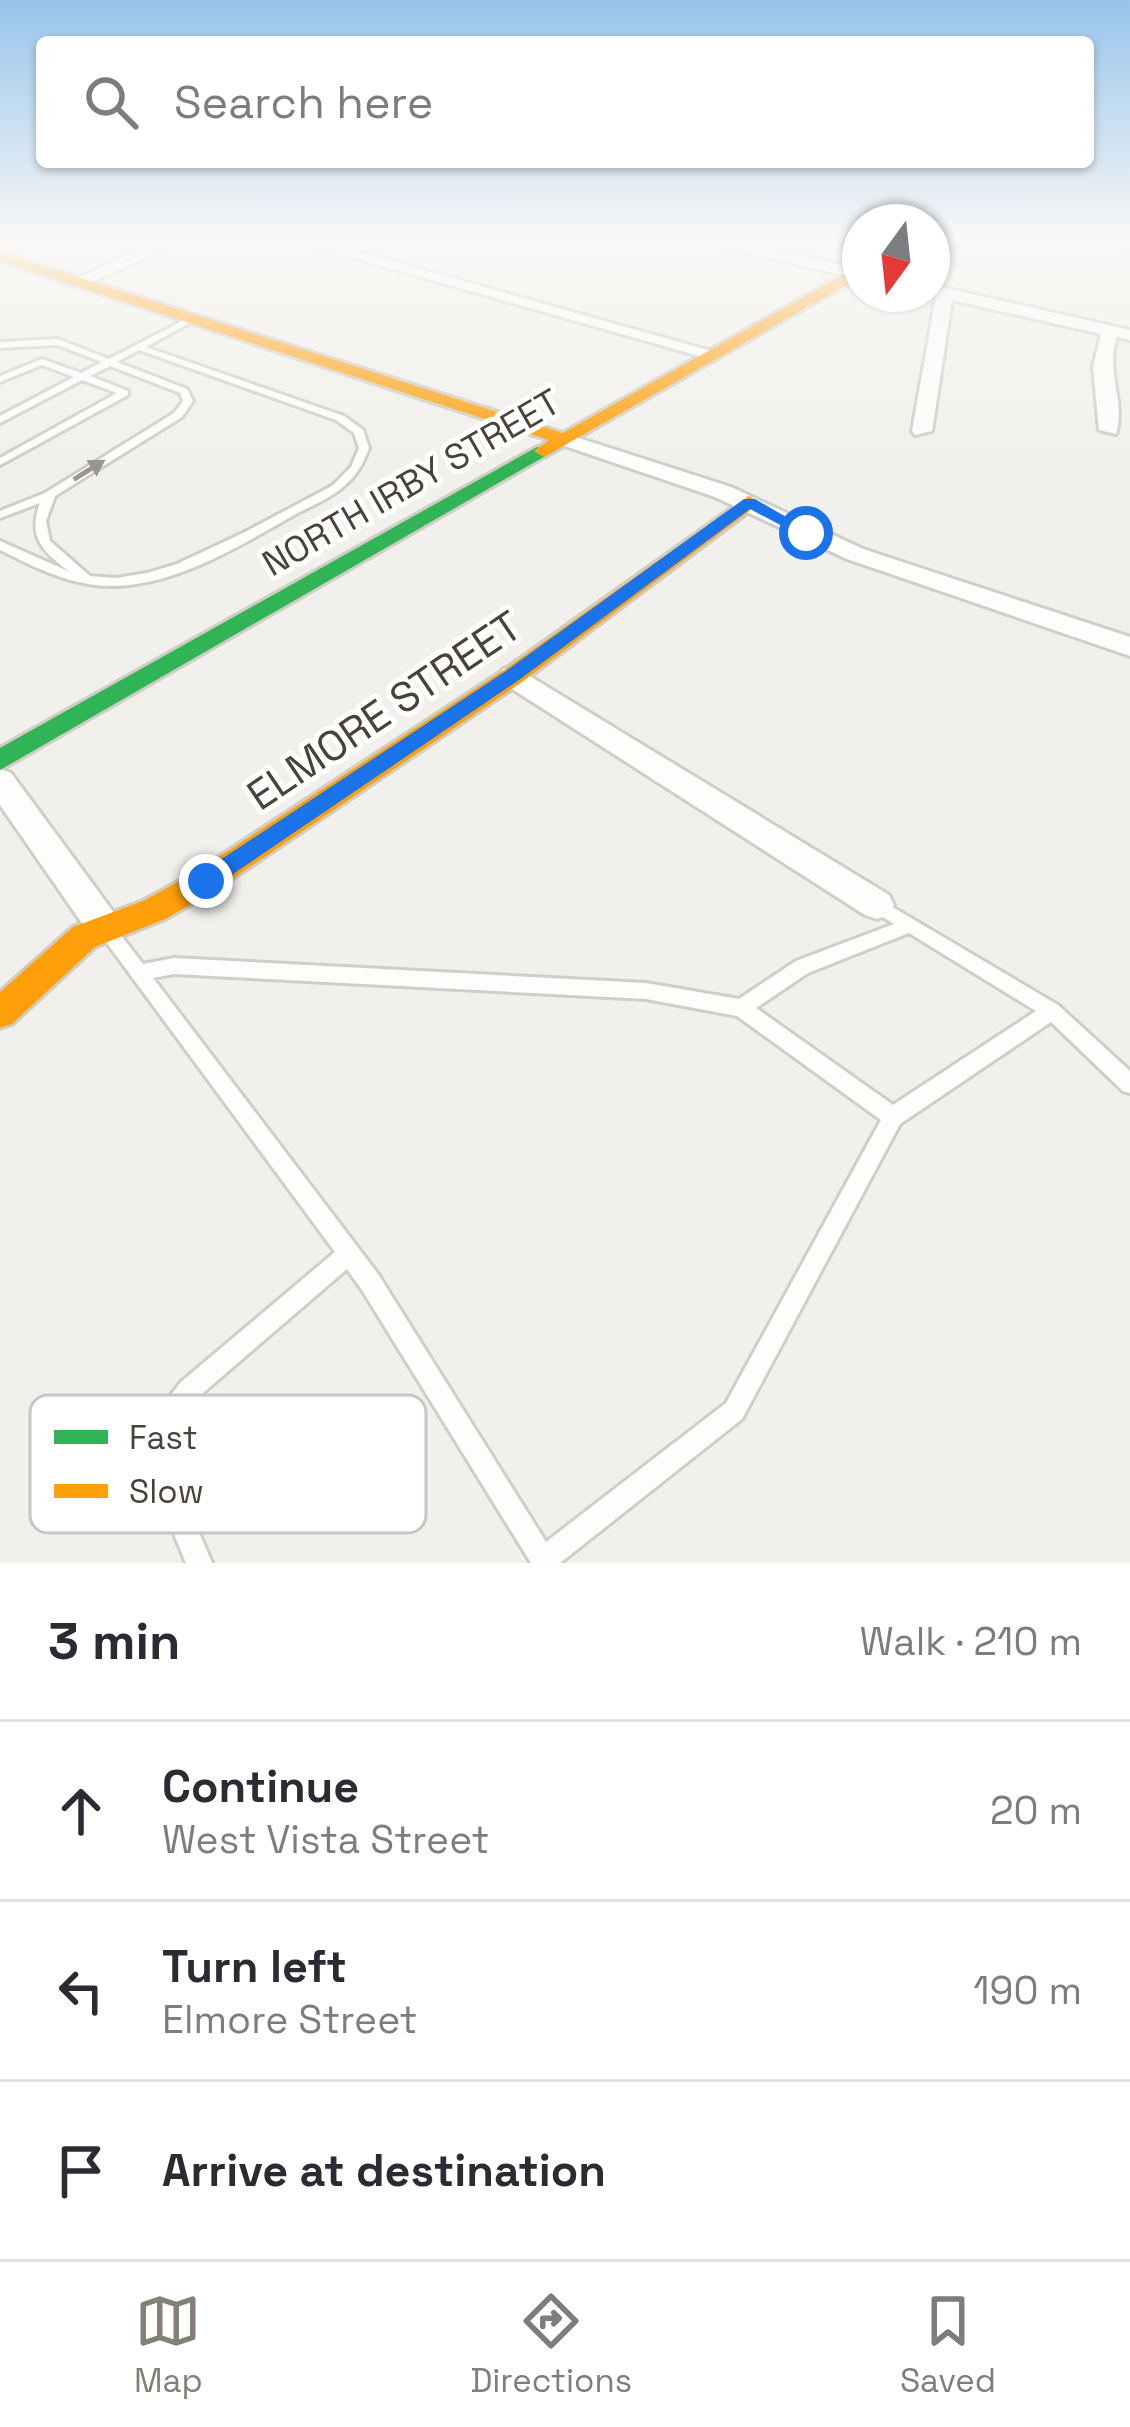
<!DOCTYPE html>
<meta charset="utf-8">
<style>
:root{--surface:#fff;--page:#f7f7f7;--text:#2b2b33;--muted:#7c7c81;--line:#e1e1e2;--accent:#847f77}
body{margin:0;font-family:"Space Grotesk",sans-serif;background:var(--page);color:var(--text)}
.compass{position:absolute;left:842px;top:204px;width:108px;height:108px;border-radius:50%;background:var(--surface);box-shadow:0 3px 9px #0004;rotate:195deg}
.stop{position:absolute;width:36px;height:36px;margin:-27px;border:9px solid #1a73e8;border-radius:50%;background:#fff}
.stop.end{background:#1a73e8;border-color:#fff;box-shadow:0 3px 12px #0008}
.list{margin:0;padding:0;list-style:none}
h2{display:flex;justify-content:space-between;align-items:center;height:156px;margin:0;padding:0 48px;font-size:51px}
h2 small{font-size:39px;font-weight:400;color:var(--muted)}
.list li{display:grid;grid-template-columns:78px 1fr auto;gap:36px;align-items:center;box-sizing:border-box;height:180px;padding:0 48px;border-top:3px solid var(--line)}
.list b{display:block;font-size:45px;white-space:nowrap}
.list p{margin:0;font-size:39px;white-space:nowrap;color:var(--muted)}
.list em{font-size:39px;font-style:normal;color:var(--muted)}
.icon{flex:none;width:66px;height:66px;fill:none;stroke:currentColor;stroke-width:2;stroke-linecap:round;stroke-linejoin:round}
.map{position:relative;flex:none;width:1130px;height:1563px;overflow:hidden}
.search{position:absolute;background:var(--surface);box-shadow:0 3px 9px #0004;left:36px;right:36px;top:36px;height:132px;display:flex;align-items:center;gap:30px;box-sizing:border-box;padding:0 42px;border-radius:12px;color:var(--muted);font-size:45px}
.sheet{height:696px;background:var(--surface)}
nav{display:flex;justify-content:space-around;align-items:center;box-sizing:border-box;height:168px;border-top:3px solid var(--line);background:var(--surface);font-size:33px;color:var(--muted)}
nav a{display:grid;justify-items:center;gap:6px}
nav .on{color:var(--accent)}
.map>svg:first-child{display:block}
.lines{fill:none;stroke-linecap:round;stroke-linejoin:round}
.lane-casing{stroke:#d0ceca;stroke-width:6}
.street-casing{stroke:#d0ceca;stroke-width:6}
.fast-casing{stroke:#d0cdc3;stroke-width:6}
.slow-casing{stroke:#d0cdc3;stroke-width:6}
.lane{fill:#fdfdfc;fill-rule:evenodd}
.street{fill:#fdfdfc;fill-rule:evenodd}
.fast{fill:#30b455;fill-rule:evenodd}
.slow{fill:#ff9f0a;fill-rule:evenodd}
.oneway{fill:#999690}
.route{fill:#1a73e8}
.labels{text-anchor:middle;stroke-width:10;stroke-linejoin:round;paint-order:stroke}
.far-street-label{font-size:36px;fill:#484238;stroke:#fff}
.street-label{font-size:42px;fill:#484238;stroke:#fff}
.key{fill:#fff;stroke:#c8c6c3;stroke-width:3}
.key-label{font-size:33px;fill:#484238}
</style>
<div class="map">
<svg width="1130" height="1563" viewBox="0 0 1130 1563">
<rect width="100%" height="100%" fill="#f2f0ec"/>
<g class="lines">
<!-- lane casing -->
<g class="lane-casing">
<path id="lane" d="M190,317L197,319L146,347L344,416L363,430L369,448C363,464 357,475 344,486C331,498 311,506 296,514C241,545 179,584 115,586C73,587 36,568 0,550V541L70,572C43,552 27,537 40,503L0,518V511L45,493L174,413L183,401L180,393L110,366L90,376L128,391V395L0,465V458L117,393L82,380L0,423V416L74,377L42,365L0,382V376L42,359L81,373L102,362L57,345L0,348V342L58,339L109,359ZM139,350L336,420L354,433L359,448L351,467L332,486L243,533L177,564L147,573L116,578L90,576L50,541L46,521L55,496L182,417L193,401L187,389L117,362Z
M877,898L1058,1005L1130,1071V1093L1123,1091L1051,1022L900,1124L742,1419L560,1563H531L362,1290L347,1269L197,1398L161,1444L212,1563H186L136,1442L140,1434L181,1382L335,1252L101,935L99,930L101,925L107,923L113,925L143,964L174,958L646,983L739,999L796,961L894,924L871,910L869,905L871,900ZM909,933L1036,1011L893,1105L756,1008L808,973ZM174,974L646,999L737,1016L881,1120L726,1403L546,1542L378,1274L153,978Z"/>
</g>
<!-- street casing -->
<g class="street-casing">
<path id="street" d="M155,242H177L84,286L70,282Z
M298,242H325L722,354L706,358Z
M703,242H734L860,269V279Z
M1121,242H1130V248Z
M932,285L1130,330V340L1117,337C1105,370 1126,403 1116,434L1099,430L1093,367L1101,334L952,300L932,431L915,435L912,431L936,296L928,294H932Z
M560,432L731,487L863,549L1130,637V656L847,559L715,497L553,442L550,438Z
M513,666L889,895L894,905L889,915L877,919L865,915L503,683L499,676L503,669Z
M0,769L11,773L117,917L122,928L117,939L105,943L93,939L0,805Z"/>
</g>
<!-- fast casing -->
<g class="fast-casing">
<path id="fast" d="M537,447L554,451L0,770V748Z"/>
</g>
<!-- slow casing -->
<g class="slow-casing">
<path id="slow" d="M0,252L563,433L855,268L860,267V277L544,457L534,451L549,440L0,261Z
M749,496L759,502L756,506L522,682L216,890L165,919L95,947L12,1024L0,1028V992L73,927L143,901L196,872L504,670Z"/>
</g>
<!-- lane -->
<use href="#lane" class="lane"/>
<!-- street -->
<use href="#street" class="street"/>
<!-- fast -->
<use href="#fast" class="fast"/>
<!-- slow -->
<use href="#slow" class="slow"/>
</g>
<!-- one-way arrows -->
<defs><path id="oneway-solid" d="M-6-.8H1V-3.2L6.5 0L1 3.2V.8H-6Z" transform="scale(3)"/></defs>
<use class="oneway" href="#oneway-solid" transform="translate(89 470) rotate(-32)"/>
<!-- sky -->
<linearGradient id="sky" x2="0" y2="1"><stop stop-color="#97c4ea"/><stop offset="0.52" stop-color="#f9f8f6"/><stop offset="1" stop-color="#f9f8f6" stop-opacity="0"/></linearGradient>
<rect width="1130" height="461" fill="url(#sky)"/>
<!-- route -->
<path class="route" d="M744,499H755L814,533L801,536L750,509L519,680L214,887H199V874L506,671Z"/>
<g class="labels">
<!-- far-street labels -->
<g class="far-street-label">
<text transform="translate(411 482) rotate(-30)" y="13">NORTH IRBY STREET</text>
</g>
<!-- street labels -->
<g class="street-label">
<text transform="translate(384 710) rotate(-34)" y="15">ELMORE STREET</text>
</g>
</g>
<!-- legend -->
<rect x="30" y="1395" width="396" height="138" rx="18" class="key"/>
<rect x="54" y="1430" width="54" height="14" fill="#30b455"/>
<rect x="54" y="1484" width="54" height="14" fill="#ff9f0a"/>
<g class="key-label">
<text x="129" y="1449">Fast</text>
<text x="129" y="1503">Slow</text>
</g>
</svg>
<svg class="compass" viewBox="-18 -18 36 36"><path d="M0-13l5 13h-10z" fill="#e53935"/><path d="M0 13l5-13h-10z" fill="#7c7c81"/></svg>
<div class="stop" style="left:806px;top:533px"></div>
<div class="stop end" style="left:206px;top:881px"></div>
<div class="search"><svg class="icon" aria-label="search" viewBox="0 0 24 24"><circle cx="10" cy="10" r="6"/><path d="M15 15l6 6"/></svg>Search here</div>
</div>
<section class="sheet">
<h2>3 min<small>Walk · 210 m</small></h2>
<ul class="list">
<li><svg class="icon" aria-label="ahead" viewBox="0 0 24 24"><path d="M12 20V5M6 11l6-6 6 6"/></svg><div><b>Continue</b><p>West Vista Street</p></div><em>20 m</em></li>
<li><svg class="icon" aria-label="left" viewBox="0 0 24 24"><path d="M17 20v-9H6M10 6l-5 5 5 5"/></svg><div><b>Turn left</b><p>Elmore Street</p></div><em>190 m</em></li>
<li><svg class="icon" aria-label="arrive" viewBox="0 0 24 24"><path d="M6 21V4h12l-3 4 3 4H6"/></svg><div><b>Arrive at destination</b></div></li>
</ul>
</section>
<nav>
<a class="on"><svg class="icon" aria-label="map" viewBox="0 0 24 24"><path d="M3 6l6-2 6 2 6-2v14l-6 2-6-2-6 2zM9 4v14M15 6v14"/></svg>Map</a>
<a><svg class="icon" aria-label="directions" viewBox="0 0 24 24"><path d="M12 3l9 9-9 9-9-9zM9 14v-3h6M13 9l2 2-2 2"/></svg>Directions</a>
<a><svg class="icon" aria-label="saved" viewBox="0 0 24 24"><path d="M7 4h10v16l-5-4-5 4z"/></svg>Saved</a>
</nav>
